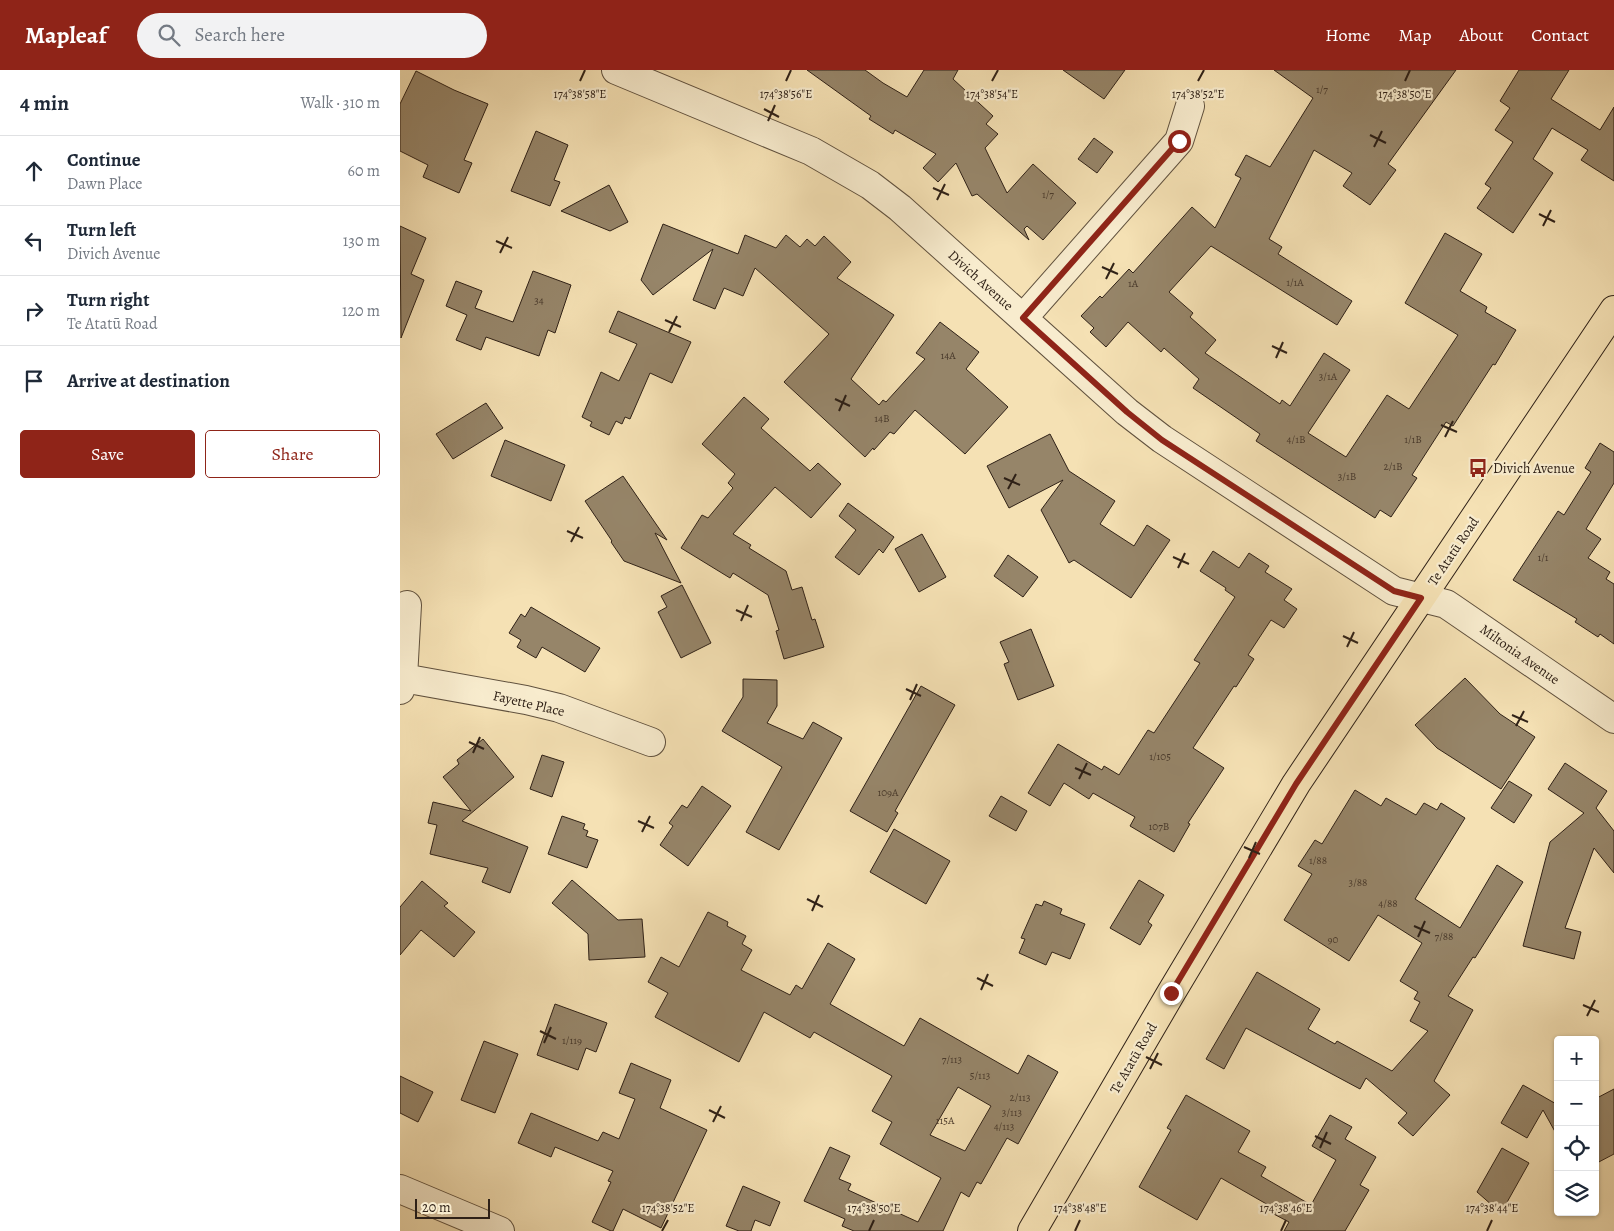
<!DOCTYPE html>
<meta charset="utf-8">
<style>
:root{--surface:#fff;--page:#f2f2f3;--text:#1f2937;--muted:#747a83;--line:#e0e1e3;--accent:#8f2418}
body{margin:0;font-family:Alegreya,serif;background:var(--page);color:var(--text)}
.controls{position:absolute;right:15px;bottom:15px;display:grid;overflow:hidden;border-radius:5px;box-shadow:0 1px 4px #0004}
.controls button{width:45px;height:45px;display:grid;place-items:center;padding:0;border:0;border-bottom:1px solid var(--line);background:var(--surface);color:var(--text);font:25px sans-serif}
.scale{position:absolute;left:15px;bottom:12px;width:75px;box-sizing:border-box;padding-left:5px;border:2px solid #2f2117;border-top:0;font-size:14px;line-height:18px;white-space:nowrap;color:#2f2117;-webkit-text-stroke:4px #f8ecce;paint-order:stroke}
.stop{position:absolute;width:15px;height:15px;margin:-11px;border:4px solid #8f2418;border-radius:50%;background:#fff}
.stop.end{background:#8f2418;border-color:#fff;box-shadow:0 1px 5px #0008}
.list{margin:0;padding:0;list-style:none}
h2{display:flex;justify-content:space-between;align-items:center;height:65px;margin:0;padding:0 20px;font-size:21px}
h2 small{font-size:16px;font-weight:400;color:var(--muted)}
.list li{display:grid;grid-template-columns:32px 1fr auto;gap:15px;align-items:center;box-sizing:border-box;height:70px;padding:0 20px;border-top:1px solid var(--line)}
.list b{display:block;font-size:19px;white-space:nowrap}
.list p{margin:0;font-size:16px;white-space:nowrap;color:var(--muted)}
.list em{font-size:16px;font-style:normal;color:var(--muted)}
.actions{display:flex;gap:10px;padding:15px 20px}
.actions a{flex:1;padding:11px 0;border:1px solid var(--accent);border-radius:5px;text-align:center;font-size:18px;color:var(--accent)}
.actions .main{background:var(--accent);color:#fff}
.icon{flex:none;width:28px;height:28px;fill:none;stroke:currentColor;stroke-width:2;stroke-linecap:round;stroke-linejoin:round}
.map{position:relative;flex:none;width:1214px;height:1161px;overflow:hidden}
header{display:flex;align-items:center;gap:30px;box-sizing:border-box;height:70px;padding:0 25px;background:var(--accent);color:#fff}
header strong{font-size:24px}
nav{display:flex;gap:28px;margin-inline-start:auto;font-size:18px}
.search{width:350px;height:45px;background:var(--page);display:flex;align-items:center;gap:12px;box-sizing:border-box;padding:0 18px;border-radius:28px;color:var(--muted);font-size:19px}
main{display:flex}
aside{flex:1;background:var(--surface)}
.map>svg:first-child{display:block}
.building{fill:#968569;stroke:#2f2117;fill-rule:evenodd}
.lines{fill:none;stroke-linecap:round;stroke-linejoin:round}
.minor-casing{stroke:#60513e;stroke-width:30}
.major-casing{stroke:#2f2117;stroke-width:30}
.minor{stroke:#f8ecce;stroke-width:28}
.major{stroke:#f5e1b4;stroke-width:28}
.route{stroke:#8f2418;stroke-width:6}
.ticks{fill:none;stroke:#2f2117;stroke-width:2}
.labels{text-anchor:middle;stroke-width:4.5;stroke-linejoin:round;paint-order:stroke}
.number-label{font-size:11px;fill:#493a2c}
.street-label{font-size:14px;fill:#2f2117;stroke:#f8ecce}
.poi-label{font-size:14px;fill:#2f2117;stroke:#f8ecce;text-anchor:start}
.ticks-label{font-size:12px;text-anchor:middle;fill:#2f2117;stroke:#f8ecce;stroke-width:4.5;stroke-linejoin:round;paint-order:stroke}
</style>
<header>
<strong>Mapleaf</strong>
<div class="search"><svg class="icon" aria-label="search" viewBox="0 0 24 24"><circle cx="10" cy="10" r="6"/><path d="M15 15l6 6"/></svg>Search here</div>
<nav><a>Home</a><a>Map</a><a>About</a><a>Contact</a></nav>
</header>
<main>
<aside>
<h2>4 min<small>Walk · 310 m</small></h2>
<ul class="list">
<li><svg class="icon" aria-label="ahead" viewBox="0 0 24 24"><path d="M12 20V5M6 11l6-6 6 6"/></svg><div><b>Continue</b><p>Dawn Place</p></div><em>60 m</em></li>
<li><svg class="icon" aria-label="left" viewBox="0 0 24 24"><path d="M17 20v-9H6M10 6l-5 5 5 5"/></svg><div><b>Turn left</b><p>Divich Avenue</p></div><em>130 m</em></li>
<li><svg class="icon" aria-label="right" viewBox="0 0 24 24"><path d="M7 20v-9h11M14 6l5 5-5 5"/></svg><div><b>Turn right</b><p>Te Atatū Road</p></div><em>120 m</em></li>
<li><svg class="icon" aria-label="arrive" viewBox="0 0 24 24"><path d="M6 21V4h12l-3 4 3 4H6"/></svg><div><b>Arrive at destination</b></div></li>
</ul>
<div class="actions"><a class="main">Save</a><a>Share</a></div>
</aside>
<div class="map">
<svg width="1214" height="1161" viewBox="0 0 1214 1161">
<rect width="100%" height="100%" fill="#f5e1b4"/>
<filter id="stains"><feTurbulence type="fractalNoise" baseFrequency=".004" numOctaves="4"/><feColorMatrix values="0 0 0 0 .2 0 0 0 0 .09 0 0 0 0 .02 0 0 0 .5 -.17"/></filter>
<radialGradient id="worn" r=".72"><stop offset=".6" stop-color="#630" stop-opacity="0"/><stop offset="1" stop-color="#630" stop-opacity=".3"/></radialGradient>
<!-- building -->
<path class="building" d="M407,0H465L483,13L507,27L524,0H558L553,9L593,46L586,54L598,64L585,78L607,123L633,94L676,133L643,170L627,156L624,159L629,170L577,124L572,126L556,93L538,112L523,98L536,84L495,60L493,64L469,49L471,46Z
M663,0H725L704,29Z
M874,0H1056L988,94L996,100L970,135L943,116L952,103L914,80L869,169L882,177L878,184L952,231L937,255L811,176L769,222L793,243L790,247L816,270L805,283L880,334L882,330L890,336L924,283L950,300L908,363L946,387L987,325L1009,339L1058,265L1005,233L1045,163L1082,184L1060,221L1087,237L1085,242L1116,260L1095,295L1093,294L1053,356L1046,352L1012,405L1017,408L991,447L980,440L975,448L856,371L860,364L793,318L799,309L764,278L761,282L728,252L706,277L690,262L694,258L681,246L700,226L702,228L729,199L733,203L792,137L815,158L841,108L835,105L846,85L870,97L913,28Z
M1119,0H1169L1151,29L1200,60L1214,37V111L1181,90L1188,80L1152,58L1133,89L1153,103L1113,163L1077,138L1091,118L1085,114L1113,72L1095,60L1110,38L1100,31Z
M16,1L54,20L88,34L64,90L72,93L59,123L23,107L28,95L0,81V34Z
M136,61L168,75L154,110L160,112L150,136L111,121Z
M694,68L713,82L697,103L678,89Z
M209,115L228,152L210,161L161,141Z
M263,154L338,184L345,165L376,178L386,165L400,177L407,169L415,176L424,166L451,192L437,208L494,245L451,309L479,335L483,330L486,332L525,289L516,283L540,252L579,282L566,299L608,337L565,384L515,340L494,364L490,362L474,380L473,378L465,387L384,312L429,264L355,198L343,226L324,218L315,239L293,230L313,179L253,225L241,210Z
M0,156L26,168L11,204L24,210L1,268Z
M133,201L171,215L155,263L148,260L139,286L86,267L81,280L56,270L67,245L46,236L56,211L82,221L75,238L113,252Z
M218,241L291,272L272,313L250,303L230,349L225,347L222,354L216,351L209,365L190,356L192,352L182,347L201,302L219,311L237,274L209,262Z
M344,327L369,349L361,358L410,401L418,393L441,414L411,448L375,417L333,464L351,475L349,478L386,501L392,520L402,517L412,550L415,549L424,577L384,589L376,561L379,560L368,525L333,503L330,508L281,478L302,445L308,448L333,418L328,413L335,404L302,374Z
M86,333L103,358L53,389L36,364Z
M650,364L669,401L715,431L700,454L734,476L747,455L770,470L731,528L674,490L669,493L641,440L663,410L609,438L587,396Z
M105,370L165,395L151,431L91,406Z
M1200,373L1214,382V413L1186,459L1201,469L1188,488L1210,502L1206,509L1214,514V574L1200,564L1198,567L1175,552L1177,549L1113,510L1158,441L1164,445L1191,402L1185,398Z
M223,406L267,470L255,463L281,513L224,491L211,472L212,471L185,431Z
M448,433L494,467L483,483L479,479L459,505L435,487L456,460L439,446Z
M522,464L546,507L519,522L495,479Z
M813,481L839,498L849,483L869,496L865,502L892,519L884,530L897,539L884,558L871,550L848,585L854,589L836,617L834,616L793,678L824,698L788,753L790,754L774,782L730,756L735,747L693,723L689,729L664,713L650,736L628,723L658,674L702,700L704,696L719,705L748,660L754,663L800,593L794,590L835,527L825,520L826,518L800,501Z
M608,485L638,507L623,527L594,506Z
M282,515L311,573L281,588L258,542L267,537L261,526Z
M131,537L200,578L185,602L142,577L136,588L117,577L121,570L109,563L121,544L125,547Z
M631,559L654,616L618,630L604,594L609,592L600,572Z
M1065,608L1100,644L1135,667L1101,719L1037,678L1015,655Z
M343,609L377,610V636L367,653L403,669L413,652L442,668L379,780L346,762L382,697L322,661L343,627Z
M521,616L555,635L495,741L498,743L487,762L450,741Z
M83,669L114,707L62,751L128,777L110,823L82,812L88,798L30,784L37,755L28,753L33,732L71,741L43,707L59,694L57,690Z
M142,685L164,692L152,727L130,719Z
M1165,693L1207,721L1196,738L1214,761V803L1194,778L1165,858L1181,862L1174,889L1123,876L1150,772L1184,743L1148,719Z
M1109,711L1132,725L1114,753L1091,738Z
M302,716L331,736L288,796L260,775L273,756L269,753L282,735L287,738Z
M955,720L981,736L986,728L1016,745L1024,733L1037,740L1041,733L1065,748L1015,829L1060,858L1097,795L1123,812L1075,888L1073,887L1048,926L1073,940L1034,1011L1050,1025L1013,1066L998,1053L1007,1043L966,1008L960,1019L846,958L824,999L806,989L857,902L920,939L908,959L935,974L937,971L992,1001L1028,961L1010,951L1020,932L1014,929L1018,922L1000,911L1022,873L978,845L949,891L884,850L912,804L898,796L915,770L922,774Z
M601,726L627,741L616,761L589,746Z
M162,746L185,754L183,759L188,761L186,766L198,770L187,798L148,784Z
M494,759L550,791L526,834L470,802Z
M172,810L218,850L242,849L245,887L189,890L188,864L152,833Z
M739,810L764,825L748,852L752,855L740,875L710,858Z
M22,811L48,833L44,836L75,862L54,887L21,860L0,885V837Z
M644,831L662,839L660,844L685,854L670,889L652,882L646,895L619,883L625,869L621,868L636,834L642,836Z
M308,842L328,852L327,856L346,866L342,874L352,880L341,900L390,925L396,915L402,919L428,873L455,889L430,934L504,976L520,948L618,1004L628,985L658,1002L618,1074L607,1068L581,1114L577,1112L569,1127L561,1122L543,1161H454L442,1156L445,1149L404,1131L430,1077L450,1086L439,1109L451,1114L448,1120L518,1152L541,1108L480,1074L492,1052L472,1041L492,1006L414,962L410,968L364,942L339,992L255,947L268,923L248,912L261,887L279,897ZM558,1017L591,1036L565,1081L530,1065Z
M155,934L207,953L196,982L186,978L178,1000L137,985Z
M84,971L118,984L95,1043L61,1030Z
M231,993L271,1010L260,1038L307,1060L261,1158L223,1139L213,1161H211L192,1152L211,1112L208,1111L213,1101L155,1077L151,1087L118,1073L131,1043L198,1071L203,1062L219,1069L235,1029L219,1023Z
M0,1006L33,1022L18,1052L0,1043Z
M1123,1015L1158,1035V1067L1143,1040L1127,1068L1101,1053Z
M1214,1019V1084L1195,1094V1029Z
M786,1025L850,1061L838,1082L866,1097L861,1106L911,1135L936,1090L912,1076L930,1045L952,1057L945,1069L976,1087L960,1115L969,1120L945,1161H884L889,1152L868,1141L870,1136L821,1108L797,1150L739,1117L771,1060L767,1058Z
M1102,1078L1129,1093L1101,1143L1077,1122Z
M343,1116L380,1132L370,1156L355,1150L351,1161H339L326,1156Z"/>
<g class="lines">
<!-- minor casing -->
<g class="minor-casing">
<path id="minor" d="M216,0L411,81L470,115L500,138L727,342L762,369L994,521L1046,534L1052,538L1214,649
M623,248L779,71L790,36
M3,608L126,630L159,638L251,672
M0,620L3,608L7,535
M0,1119L100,1161"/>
</g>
<!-- major casing -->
<g class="major-casing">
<path id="major" d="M632,1161L771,923L896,714L1214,240"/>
</g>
<!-- minor -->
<use href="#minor" class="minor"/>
<!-- major -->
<use href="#major" class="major"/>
</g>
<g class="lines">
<!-- route -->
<path class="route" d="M771,923L896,714L1021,528L994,521L762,370L727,342L623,248L779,71"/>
</g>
<!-- ticks -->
<path class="ticks" d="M180,11L185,0M386,11L391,0M592,11L598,0M798,11L804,0M1005,11L1010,0M364,39L379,47M368,51L375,35M970,65L986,73M974,77L982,61M533,118L549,125M537,130L545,114M1139,144L1155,152M1143,156L1151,140M96,171L112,178M100,183L108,167M702,197L718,204M706,209L714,193M265,250L281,257M269,262L277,246M872,276L887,283M876,288L883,272M435,329L450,336M439,341L446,325M1041,355L1057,362M1045,367L1053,351M604,408L620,415M608,419L616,404M167,461L183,468M171,472L179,457M773,487L789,494M778,498L785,483M336,540L352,547M341,551L348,535M943,566L958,573M947,577L954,562M506,619L521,626M510,630L517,614M1112,645L1128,652M1116,656L1124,641M69,672L84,679M73,683L80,667M675,698L691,705M679,709L687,693M238,751L254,758M242,762L250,746M844,777L860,784M849,788L856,772M407,829L423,837M412,841L419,825M1014,856L1030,863M1018,867L1025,851M577,908L593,916M581,920L588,904M1183,935L1199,942M1187,946L1195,930M140,961L156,969M144,973L151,957M746,987L762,995M750,999L758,983M309,1040L325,1048M313,1052L321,1036M915,1066L931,1074M920,1078L927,1062M262,1161L268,1150M469,1161L474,1150M675,1161L680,1150M881,1161L886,1150M1087,1161L1092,1150"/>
<!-- icons -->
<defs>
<g id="bus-bare" transform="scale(1.5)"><path d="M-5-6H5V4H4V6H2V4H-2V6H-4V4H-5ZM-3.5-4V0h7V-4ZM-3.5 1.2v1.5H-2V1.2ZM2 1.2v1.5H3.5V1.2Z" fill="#8f2418" stroke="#f8ecce" stroke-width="2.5" paint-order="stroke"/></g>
</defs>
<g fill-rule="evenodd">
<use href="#bus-bare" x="1078" y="398"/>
</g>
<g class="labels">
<!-- number labels -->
<g class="number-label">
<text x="922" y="23">1/7</text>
<text x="648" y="128">1/7</text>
<text x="895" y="216">1/1A</text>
<text x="733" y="217">1A</text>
<text x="139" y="234">34</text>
<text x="548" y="289">14A</text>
<text x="928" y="310">3/1A</text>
<text x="482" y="352">14B</text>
<text x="896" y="373">4/1B</text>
<text x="1013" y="373">1/1B</text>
<text x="993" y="400">2/1B</text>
<text x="947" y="410">3/1B</text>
<text x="1143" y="491">1/1</text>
<text x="760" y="690">1/105</text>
<text x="488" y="726">109A</text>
<text x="759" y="760">107B</text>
<text x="918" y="794">1/88</text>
<text x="958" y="816">3/88</text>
<text x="988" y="837">4/88</text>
<text x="1044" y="870">7/88</text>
<text x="933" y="873">90</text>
<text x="172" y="974">1/119</text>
<text x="552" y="993">7/113</text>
<text x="580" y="1009">5/113</text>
<text x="620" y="1031">2/113</text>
<text x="612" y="1046">3/113</text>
<text x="545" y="1054">115A</text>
<text x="604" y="1060">4/113</text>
</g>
<!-- street labels -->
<g class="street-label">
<text transform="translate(581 210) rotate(42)" y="5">Divich Avenue</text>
<text transform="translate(1053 481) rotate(-56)" y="5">Te Atatū Road</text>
<text transform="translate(1120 584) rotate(35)" y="5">Miltonia Avenue</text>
<text transform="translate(129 633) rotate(13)" y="5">Fayette Place</text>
<text transform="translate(733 988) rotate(-60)" y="5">Te Atatū Road</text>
</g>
<!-- poi labels -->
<g class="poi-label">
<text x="1093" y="403">Divich Avenue</text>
</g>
</g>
<g class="ticks-label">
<text x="386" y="28">174°38'56"E</text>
<text x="592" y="28">174°38'54"E</text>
<text x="798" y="28">174°38'52"E</text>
<text x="1005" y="28">174°38'50"E</text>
<text x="180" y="28">174°38'58"E</text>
<text x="268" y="1142">174°38'52"E</text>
<text x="474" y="1142">174°38'50"E</text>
<text x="886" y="1142">174°38'46"E</text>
<text x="1092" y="1142">174°38'44"E</text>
<text x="680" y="1142">174°38'48"E</text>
</g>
<rect width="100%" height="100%" filter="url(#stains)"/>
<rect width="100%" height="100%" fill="url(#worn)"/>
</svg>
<div class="controls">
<button>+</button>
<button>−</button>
<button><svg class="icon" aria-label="locate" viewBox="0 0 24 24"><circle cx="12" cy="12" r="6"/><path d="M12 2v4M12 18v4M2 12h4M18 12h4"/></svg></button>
<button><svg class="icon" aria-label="layers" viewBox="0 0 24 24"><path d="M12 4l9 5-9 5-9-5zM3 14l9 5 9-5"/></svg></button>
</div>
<div class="scale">20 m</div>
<div class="stop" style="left:779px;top:71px"></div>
<div class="stop end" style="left:771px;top:923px"></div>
</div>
</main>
